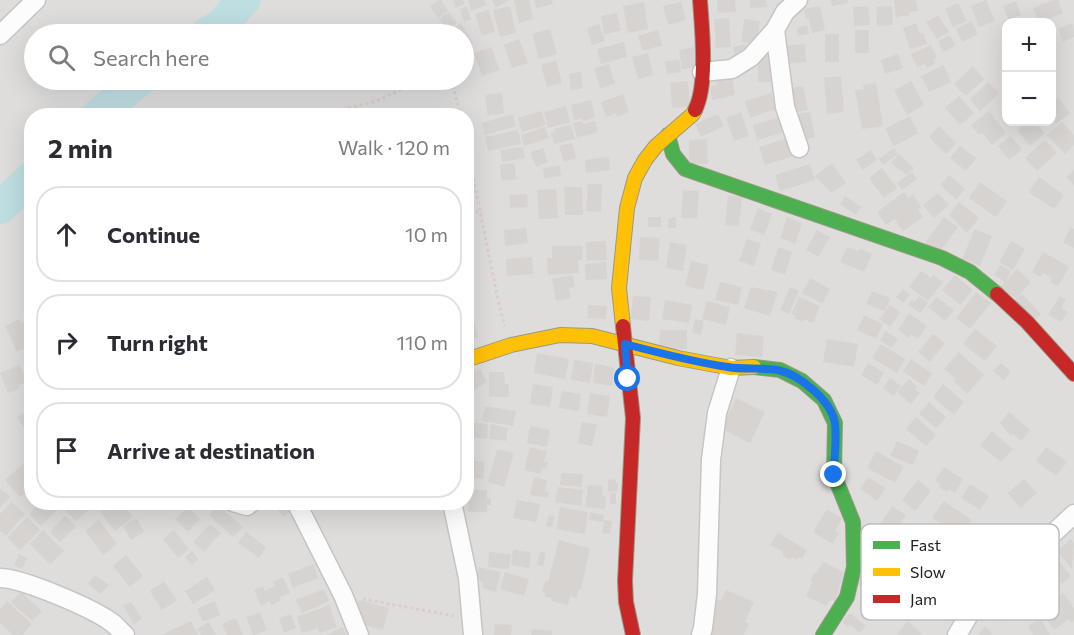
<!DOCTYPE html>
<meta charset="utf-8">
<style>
:root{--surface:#fff;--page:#f7f7f7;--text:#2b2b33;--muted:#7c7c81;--line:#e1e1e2}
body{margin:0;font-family:Commissioner,sans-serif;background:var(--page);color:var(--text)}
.controls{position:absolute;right:18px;top:18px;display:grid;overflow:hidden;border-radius:12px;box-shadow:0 6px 24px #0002}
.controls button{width:54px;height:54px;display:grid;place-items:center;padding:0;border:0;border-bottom:2px solid var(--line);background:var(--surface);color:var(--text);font:30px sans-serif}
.stop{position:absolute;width:18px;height:18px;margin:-14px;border:4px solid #1a73e8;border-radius:50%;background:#fff}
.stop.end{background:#1a73e8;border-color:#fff;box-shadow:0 2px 6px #0008}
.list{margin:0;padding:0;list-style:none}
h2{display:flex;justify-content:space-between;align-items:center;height:78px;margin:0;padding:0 24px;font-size:26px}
h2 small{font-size:20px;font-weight:400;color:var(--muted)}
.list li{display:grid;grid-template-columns:39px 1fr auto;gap:18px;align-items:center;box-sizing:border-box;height:96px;margin:0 12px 12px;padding:0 12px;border:2px solid var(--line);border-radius:24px}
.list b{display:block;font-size:22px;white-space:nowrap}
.list em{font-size:20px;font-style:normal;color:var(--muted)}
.icon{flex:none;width:33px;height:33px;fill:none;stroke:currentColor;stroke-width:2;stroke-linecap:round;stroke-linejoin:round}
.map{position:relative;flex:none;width:1074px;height:635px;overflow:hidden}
.search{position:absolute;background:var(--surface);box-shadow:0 6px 24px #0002;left:24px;top:24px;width:450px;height:66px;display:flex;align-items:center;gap:15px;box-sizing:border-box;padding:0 21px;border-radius:33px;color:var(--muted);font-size:22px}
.panel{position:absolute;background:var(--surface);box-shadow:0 6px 24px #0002;left:24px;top:108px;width:450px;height:402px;border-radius:24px}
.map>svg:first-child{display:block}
.residential{fill:#dfdddc;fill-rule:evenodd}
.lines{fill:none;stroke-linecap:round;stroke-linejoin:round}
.river{stroke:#bfdee2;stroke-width:33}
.building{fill:#d6d3d1}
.street-casing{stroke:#c7c5c4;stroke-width:21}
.fast-casing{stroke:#9a9982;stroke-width:16}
.slow-casing{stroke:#9a9982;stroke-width:16}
.jam-casing{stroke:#9a9982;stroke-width:16}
.path{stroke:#dccdcd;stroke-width:3;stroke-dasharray:3 3;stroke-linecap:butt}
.street{stroke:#fdfcfc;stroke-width:18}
.fast{stroke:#4caf50;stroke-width:14}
.slow{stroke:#ffc107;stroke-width:14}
.jam{stroke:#c62828;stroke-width:14}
.route{stroke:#1a73e8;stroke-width:8}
.key{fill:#fff;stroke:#bcbcbc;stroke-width:1.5}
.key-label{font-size:16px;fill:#212121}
</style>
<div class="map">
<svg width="1074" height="635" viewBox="0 0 1074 635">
<rect width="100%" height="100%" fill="#f0edea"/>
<!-- residential -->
<path class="residential" d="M0,0H1074V635H0ZM1006,22H1052V122H1006ZM34,34H464V80H34ZM32,116H466V502H32Z"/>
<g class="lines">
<!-- river -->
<path class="river" d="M206,34L220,26L244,0
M97,116L139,80
M0,208L32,177"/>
</g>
<!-- building -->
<path class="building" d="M439,0H441L448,11L438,18L430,6Z
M453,0H463L465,4L456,8Z
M468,0H484L486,5L471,11Z
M492,0H509L496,8Z
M514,0H529L533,19L519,23Z
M534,0H552L553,4L536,8Z
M717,0H735L736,12L718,13Z
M750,0H766L767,7L750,8Z
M831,0H848V3L832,6Z
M894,0H916L918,11L909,12L910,15L896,17Z
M986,0L995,21L979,27L971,6Z
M1053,0H1058L1063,13L1039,22L1033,8Z
M1016,1L1021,15L1009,20L1003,6Z
M644,2L648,29L628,33L623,6Z
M681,2L686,20L668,25L663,6Z
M958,3L967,21L953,27L945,9Z
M467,6L471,20L464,22L460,9Z
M510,6L516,33L500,37L493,10Z
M820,6L825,30L812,33L809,19H806L804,9Z
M868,6L870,25L854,26L853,7Z
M892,6L893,25L877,26L876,7Z
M489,10L495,32L482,36L475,14Z
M449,12L457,23L447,30L439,19Z
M617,13L621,31L604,34L601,16Z
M938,15L949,32L937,39L926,22Z
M729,18L731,47L716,48L714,19Z
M744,19L760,21L757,44L741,42Z
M971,21L978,34L962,42L956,29Z
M461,23L473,44L464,50V34H451L449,31Z
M916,23L920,34L923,33L927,44L910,49L903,28Z
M1073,23L1074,37L1063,42L1058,29Z
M599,24L605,41L592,45L587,28Z
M807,25L809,34L798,36L797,28Z
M550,29L557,54L539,59L532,34Z
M658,30L662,45L643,51L638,36Z
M855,30H869V53H855Z
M825,34H839V62H825Z
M950,35L955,46L943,52L938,41Z
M519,39L528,63L512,68L504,45Z
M624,42L627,57L601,64L597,49Z
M745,44L747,53L735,56L733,47Z
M805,44L806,62L784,64L782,46Z
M931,45L937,58L933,60L935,64L927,68L925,64L917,67L911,54Z
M491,47L500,70L482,76L474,53Z
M695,47L697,67L682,69L679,50Z
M648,53L653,75L638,79L632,57Z
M898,54L903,68L885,74L881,60Z
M772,55L773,82H758V56Z
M679,59L681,72L667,74L665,62Z
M556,60L562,83L547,87L541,65Z
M609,64L615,84L600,88L594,68Z
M944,65L951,82L929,92L921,76Z
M973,66L984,79L966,96L954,84Z
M581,72L583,88L571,90L569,74Z
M732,76L735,95L712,100L710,87L717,85L716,79Z
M841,76L844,112L827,114L824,78Z
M688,81L690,106L672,108L670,83Z
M911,81L924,105L907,115L894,90Z
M988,82L999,93L980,111L970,99Z
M876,83L883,126L862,129L855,90L864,89L863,85Z
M803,86L808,110L792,113L787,89Z
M502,93L504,113L488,116L485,95Z
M771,93L776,109L750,118L745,101Z
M623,94L629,112L617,117L616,113L606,117L601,102Z
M959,96L974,113L960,125L945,108Z
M1058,97L1070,113L1056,124L1052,117V103Z
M591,100L595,118L583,121L582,118L574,120L571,105Z
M566,106L570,122L548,128L544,112Z
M541,111L546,125L522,132L518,118Z
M989,111L1006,133L992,145L982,133L979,135L971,125Z
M741,112L749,136L734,141L726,118Z
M810,112L815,137L799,141L794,115Z
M513,114L516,126L485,135L482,123Z
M718,114L724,126L701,137L695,124Z
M910,116L918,133L894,146L885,129Z
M779,117L784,132L757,140L753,125Z
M582,121L583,124L595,121L598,132L577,138L573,123Z
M1027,122H1035L1045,133L1030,146L1017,130Z
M1062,122L1074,135V145L1065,154L1047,135Z
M571,125L575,139L554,144L551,133L555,132L554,129Z
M939,126L956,143L946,154L929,137Z
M545,127L549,138L524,146L521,135Z
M518,130L521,144L488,151L485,137Z
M1011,136L1022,150L1009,160L998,146Z
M791,137L797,155L765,165L759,147Z
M707,139L708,164H689V140Z
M1045,140L1057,153L1037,171L1025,158Z
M572,143L576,158L564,162L559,146Z
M960,146L976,158L966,171L950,158Z
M523,147L525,158L502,162L500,150Z
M543,148L548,162L536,167L530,152Z
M894,148L898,154L883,165L879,159Z
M870,150L877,160L863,170L856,160Z
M899,154L914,168L907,175L891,163Z
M609,157L610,170L586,173L585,160Z
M514,163L516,179L502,181L500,165Z
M832,163L846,183L831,193L815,176Z
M810,164L815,180L780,191L775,175Z
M560,166L561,176L544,178L543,168Z
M882,168L897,188L884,198L869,178Z
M1074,170V185L1066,177Z
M912,172L917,179L902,190L897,183Z
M949,175L965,189L956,199L940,185Z
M1039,177L1064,195L1054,209L1029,192Z
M980,182L1007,201L996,217L969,198Z
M588,184H602L601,212L586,211Z
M564,187H582L583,215H565Z
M556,189L558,218L539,219L537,190Z
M683,190L699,191L697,218H681Z
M904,192L908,198L913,195L921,207L918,210L923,217L903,231L894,219L886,225L877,212Z
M938,193L949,205L934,218L923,205Z
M527,194L528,207L510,208L509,195Z
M728,196L742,197L739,226L725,225Z
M845,196L861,207L856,215L840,204Z
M959,202L979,218L967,233L949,215Z
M758,208L772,214L764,235L750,229Z
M648,217H661V227H648Z
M676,217V228H668L669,218Z
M787,217L802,223L795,244L780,238Z
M944,217L958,227L939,253L925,243Z
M1071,227L1074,229V248L1063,242Z
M526,228L528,243L505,246L504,230Z
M975,229L992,236L980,266L962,259Z
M817,230L830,237L818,257L806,250Z
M640,237L660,238L658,261L639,260Z
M747,239L761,243L754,266L739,261Z
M606,241L607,260L587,261L586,242Z
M1011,241L1025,249L1013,270L999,262Z
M670,242L687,245L683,271L666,268Z
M552,246H583L582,260H578L579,273L548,275L547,258H552Z
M778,247L792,252L785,275L771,270Z
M847,247L858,251L860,248L872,254L864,272L840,262Z
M1043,252L1069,267L1058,286L1050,282L1052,278L1043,273L1041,277L1032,272Z
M532,257L533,274L507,276L506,259Z
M691,261L709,265L703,290L685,286Z
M606,262L607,279L586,280L585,264Z
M1000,265L1011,271L1005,282L994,275Z
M1017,269L1031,282L1016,298L999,288Z
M921,271L931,278L933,275L943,282L928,301L909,287Z
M573,275L575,287L569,288L571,298L556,301L552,279Z
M955,275L973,290L960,305L942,290Z
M810,278L830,289L822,304L802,293Z
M720,282L742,287L738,305L715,300Z
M751,287L778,292L770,316L744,308Z
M790,287L799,291L789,314L780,310Z
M903,289L910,295L903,303L896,297Z
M872,291L890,298L885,311L866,304Z
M976,292L991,303L970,329L956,318Z
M1022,294L1041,314L1031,323L1012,302Z
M633,296L651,297L649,321L630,319Z
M919,296L928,303L920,313L908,305L912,300L915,302Z
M1060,296L1066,300L1061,308L1068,312L1061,322L1048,315Z
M799,297L820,306L813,323L804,319L803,322L794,318L795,316L791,314Z
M937,297L954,310L945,321L928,307Z
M665,300L692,305L689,323L662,319Z
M707,301L730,307L726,325L702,319Z
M588,305L607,306L606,319L587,318Z
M890,305L900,312L890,327L879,319Z
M909,313L927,326L918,339L911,334L909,338L898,330Z
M864,315L883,324L876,339L857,330Z
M19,319L21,323L24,322L28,331L25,332L31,346L17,352L5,326Z
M473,319L478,337L466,341V321Z
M695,319L704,321L701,335L692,332Z
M975,329L997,346L985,361L963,344Z
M660,330H687V349H659Z
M886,331L898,339L891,348L880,340Z
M737,333L764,336L762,357L735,355Z
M933,334L945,343L930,362L918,352Z
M827,339L858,344L854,367L823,362Z
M881,344L905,359L897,373L872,358Z
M959,352L984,375L967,394L954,381L956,379L944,369Z
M537,353L569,359L565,379L534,373Z
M911,359L932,374L924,386L903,371Z
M574,360L593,363L590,383L571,380Z
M868,363L884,373L877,385L861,375Z
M1001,363L1011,372L1004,380L993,371Z
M595,364L614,367L612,386L593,383Z
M20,365L27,382L18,385L19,389L8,393L0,373Z
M480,369L487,382L466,394V377Z
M489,372H504L505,384H509V397H489Z
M890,378L901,386L893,396L883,388Z
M909,379L917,387L915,389L920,393L911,404L897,392Z
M533,384L553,387L550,407L530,404Z
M943,384L964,402L954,415L933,397Z
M562,391L581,394L579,411L559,408Z
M590,393L610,396L607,417L587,414Z
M736,398L765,412L750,443L722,429Z
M929,402L946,417L936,428L919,414Z
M485,406L516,411L513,426L482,421Z
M32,408V423L24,428L17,417Z
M1009,412L1030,430L1021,441L1013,434L1011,436L1000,423Z
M916,417L936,435L926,446L906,429Z
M466,422L488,424L487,439L466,437Z
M582,422L597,424L592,446L578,443Z
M491,424L508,428L506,441L489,439Z
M530,426L550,430L547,447L527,443Z
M992,431L1013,449L1001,462L980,445Z
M897,441L919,451L913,465L890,456Z
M530,447L547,451L544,462H548L546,469L542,468L540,474L524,470Z
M1046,447L1067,462L1056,476L1036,461Z
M497,449L514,453L504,487L488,482Z
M876,451L904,467L895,483L867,468Z
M466,460L485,462L483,479L466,477Z
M25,462L32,470V481L26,486L29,490L20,497L5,480Z
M944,467L963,479L955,493L949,489L947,492L939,487L941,485L935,481Z
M561,473L583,474L582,487L560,485Z
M534,477L547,480L545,491L549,492L548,498L530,495Z
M868,477L886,488L877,501L860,489Z
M615,479L616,483H618V491L608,492V480Z
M1024,479L1037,493L1020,508L1008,493Z
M918,480L931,491L915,511L902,500Z
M970,484L989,496L980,510L961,498Z
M588,485L603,486L602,496L606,497L605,509L585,507Z
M558,487L583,490L581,506L555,502Z
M0,488L10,497L0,508Z
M469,490H487V498H491V505H487V512H468Z
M610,493H616V504H610Z
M517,500L540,504L536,522L513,518Z
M944,501L972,520L961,537L948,531L949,529L932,518Z
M11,502L25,514L6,536L0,531V514Z
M40,502H51L58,509L41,526L29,514Z
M62,502H86L91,508L76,521L60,504Z
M113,502H116L120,508L124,505L133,517L115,531L100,512Z
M282,502L291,511L284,517L276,508Z
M218,505L243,527L233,537L209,515Z
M892,506L906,515L894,534L896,536L875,564L863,555L867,549L864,547L872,537L874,539L882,528L879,526Z
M188,507L200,519L188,532L175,519Z
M560,507L588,512L585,534L556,529Z
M827,509L842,518L835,531L839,533L832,544L813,532Z
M590,512L604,515L603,522L589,520Z
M549,515L555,516L552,527L546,526Z
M65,516L76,526L60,542L50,532Z
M27,517L40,530L20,550L7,538Z
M136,518L144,532L131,540L123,526Z
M99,520L117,544L103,555L85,531Z
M604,520L612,521L610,534L602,533Z
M210,524L221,533L204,552L193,542Z
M43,530L64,551L50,564L30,544Z
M174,530L189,549L178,558L163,539Z
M246,532L266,547L259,558L238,543Z
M778,533L807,550L802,559L798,557L796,560L792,557L790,560L782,555L783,552L770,545Z
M1071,539L1074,543L1072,569L1057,551Z
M559,540L590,548L581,590L579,589L577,598L570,596L568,605L551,601L552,598L545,597V593L542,592L545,581L548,582Z
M513,550L531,552L529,568L511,565Z
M192,551L198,559L192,565L185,557Z
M540,551L546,553L543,566L537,565Z
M489,552L511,554L509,569L488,567Z
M19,554L27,558L22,569L14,565Z
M126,555L143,576L130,587L113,566Z
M1056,558L1071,576L1062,584L1046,566Z
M823,562L844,572L835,602L830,599L826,606L806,596L812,582L810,581L814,573L816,574Z
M314,564L318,578L293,588L288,574Z
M479,567L501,572L496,592L482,588L483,582L476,580Z
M868,568L891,587L879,602L856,582Z
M505,572L529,579L524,596L500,589Z
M95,575L109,585L101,594L88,584Z
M207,577L215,590L193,604L185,591Z
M283,577L290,593L279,597L281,600L271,605L270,601L261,606L254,590L263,586L265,591L275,586L273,582Z
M164,581L177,600L162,610L150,591Z
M324,589L329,601L302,613L296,600Z
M726,590L754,602L745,622L749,624L744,635H707L714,617L710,615L716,599L721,601Z
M21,592L42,611L32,621L11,602Z
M1063,593L1074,608V621L1072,623L1069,619L1054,630L1040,610Z
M1005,594L1016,606L1000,622L989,610Z
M358,600L389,608L383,630L357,623L360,613L355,611Z
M7,601L32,624L22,635H13L0,623V609Z
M215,601L220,615L203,622L197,609Z
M131,602L142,619L134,624L123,606Z
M329,605L337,627L319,633L318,628L302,633L297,617Z
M260,612L267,630L253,635L246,617Z
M850,613L866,626L860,633L850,625L848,627L842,622Z
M291,614L296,628L284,633L279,618Z
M236,618L243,635H227L222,624Z
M1040,618L1050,635H1033L1028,626Z
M191,621L198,635H161Z
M908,621L923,635H896Z
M209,622L216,635H201L197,629Z
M495,624L512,625L511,635H494Z
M985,626L992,633L990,635H981L979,633Z
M342,627L346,635H326Z
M532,629L553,631L552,635H531Z"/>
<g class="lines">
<!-- street casing -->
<g class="street-casing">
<path id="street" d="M775,30L785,107L799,148
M0,35L36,0
M702,72L732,69L751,57L775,30L785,12L798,0
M233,502L247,506L252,502
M296,502L343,595L359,635
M452,502L468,578L473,635
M0,578C22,578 92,608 111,622C116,625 120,631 125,635
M701,635L703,628L707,594L711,460L717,413L731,368
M957,635L970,613L980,602L1074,514"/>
</g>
<!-- fast casing -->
<g class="fast-casing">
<path id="fast" d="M668,135L673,154L685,169L942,258L970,272L997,294
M754,367L780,370L802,381L824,400L835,423L834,475L853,522L854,567L847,597L823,635"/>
</g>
<!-- slow casing -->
<g class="slow-casing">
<path id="slow" d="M623,326L619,288L627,208L635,178L645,160L656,146L693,114L695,110
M466,360L511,345L560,335L592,336L678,358L731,368L754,367"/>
</g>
<!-- jam casing -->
<g class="jam-casing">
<path id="jam" d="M695,110C708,85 702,29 700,0
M997,294L1027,322L1074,374
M623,326L633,418L625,581L626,602L633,635"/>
</g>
<!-- path -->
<path class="path" d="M451,80L461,116
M319,116L376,101L422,80
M466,143L499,304L505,326
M466,219L480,210
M363,599L454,616"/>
<!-- street -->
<use href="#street" class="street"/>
<!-- fast -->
<use href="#fast" class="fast"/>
<!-- slow -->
<use href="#slow" class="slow"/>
<!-- jam -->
<use href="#jam" class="jam"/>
</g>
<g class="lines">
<!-- route -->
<path class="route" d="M628,379L625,344C659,353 693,362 728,367C744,370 761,367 778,370C800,375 832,401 835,424C837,440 834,459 834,475"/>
</g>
<!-- legend -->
<rect x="861" y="524" width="198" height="96" rx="9" class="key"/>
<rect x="873" y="541" width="27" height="8" fill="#4caf50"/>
<rect x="873" y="568" width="27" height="8" fill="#ffc107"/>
<rect x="873" y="595" width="27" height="8" fill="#c62828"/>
<g class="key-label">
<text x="910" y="551">Fast</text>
<text x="910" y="578">Slow</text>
<text x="910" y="605">Jam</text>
</g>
</svg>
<div class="controls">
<button>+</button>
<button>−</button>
</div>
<div class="stop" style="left:628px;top:379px"></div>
<div class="stop end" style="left:834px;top:475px"></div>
<div class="search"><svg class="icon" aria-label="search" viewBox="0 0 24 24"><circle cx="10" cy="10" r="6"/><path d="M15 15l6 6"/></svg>Search here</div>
<section class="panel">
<h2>2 min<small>Walk · 120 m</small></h2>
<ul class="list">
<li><svg class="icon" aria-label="ahead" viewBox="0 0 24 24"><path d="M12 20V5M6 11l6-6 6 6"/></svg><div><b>Continue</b></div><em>10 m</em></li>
<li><svg class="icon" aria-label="right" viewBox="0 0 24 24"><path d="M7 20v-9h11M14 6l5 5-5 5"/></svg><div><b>Turn right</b></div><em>110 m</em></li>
<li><svg class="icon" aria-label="arrive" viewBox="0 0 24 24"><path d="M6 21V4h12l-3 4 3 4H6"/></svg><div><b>Arrive at destination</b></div></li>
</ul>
</section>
</div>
